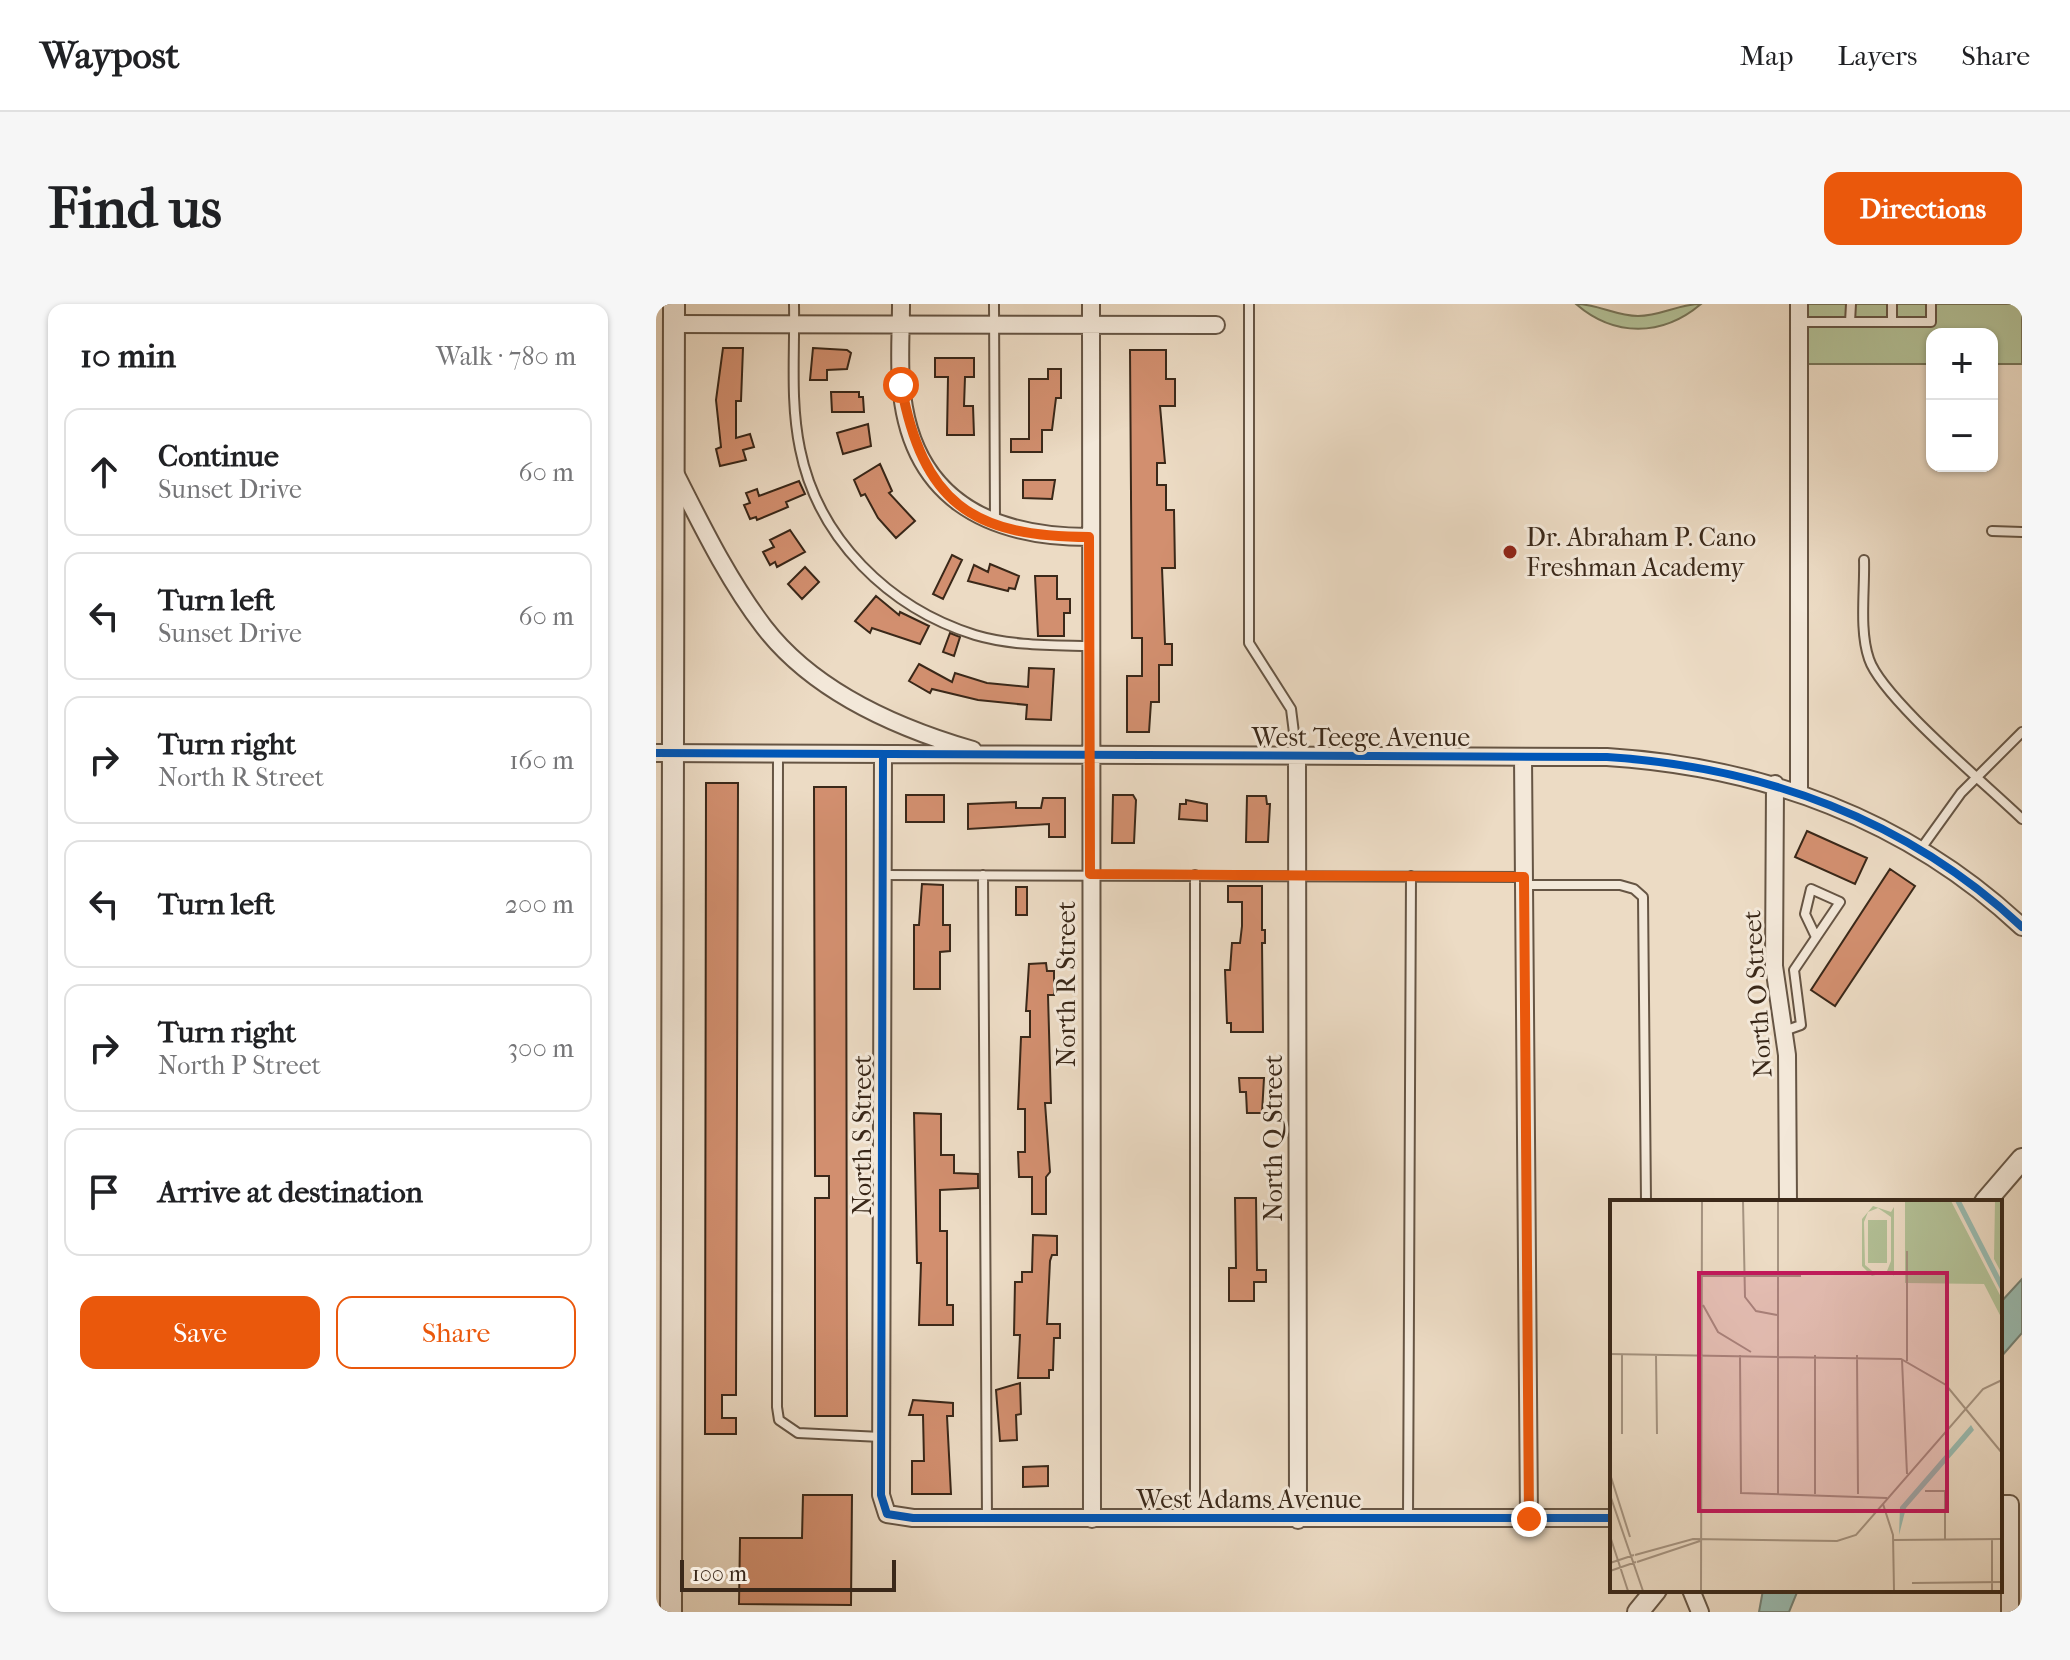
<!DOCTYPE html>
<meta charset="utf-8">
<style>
:root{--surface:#fff;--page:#f6f6f6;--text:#202124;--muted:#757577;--line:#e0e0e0;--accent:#ea580c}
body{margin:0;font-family:"IM FELL French Canon",serif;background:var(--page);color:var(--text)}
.controls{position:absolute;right:24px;top:24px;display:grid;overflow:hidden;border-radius:16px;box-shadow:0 2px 6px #0004}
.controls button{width:72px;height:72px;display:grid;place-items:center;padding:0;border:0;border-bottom:2px solid var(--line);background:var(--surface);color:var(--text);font:40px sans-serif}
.scale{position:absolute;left:24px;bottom:20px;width:216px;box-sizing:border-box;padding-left:8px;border:4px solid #3a2819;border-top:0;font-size:22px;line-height:28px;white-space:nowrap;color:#3a2819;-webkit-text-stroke:6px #f3e8d9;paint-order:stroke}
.stop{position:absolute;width:24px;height:24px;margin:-18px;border:6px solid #ea580c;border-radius:50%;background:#fff}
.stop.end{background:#ea580c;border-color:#fff;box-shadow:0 2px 8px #0008}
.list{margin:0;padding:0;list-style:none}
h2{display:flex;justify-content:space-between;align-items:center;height:104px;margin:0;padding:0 32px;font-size:34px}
h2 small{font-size:26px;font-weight:400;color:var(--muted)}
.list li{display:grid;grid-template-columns:52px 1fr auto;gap:24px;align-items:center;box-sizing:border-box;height:128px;margin:0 16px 16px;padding:0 16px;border:2px solid var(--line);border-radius:16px}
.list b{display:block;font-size:30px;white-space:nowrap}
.list p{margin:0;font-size:26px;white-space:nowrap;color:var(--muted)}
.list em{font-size:26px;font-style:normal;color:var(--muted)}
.actions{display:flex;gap:16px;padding:24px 32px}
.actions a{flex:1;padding:18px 0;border:2px solid var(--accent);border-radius:16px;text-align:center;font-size:28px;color:var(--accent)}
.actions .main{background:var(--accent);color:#fff}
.icon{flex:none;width:44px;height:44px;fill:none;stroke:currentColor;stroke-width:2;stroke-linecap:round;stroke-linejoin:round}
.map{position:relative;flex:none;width:1366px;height:1308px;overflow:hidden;border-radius:16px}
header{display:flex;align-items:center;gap:48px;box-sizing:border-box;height:112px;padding:0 40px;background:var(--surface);border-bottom:2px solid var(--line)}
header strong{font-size:38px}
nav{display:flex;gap:44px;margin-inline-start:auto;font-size:28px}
.intro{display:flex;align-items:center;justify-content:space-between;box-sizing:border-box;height:192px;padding:0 48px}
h1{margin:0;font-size:56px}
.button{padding:20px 36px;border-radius:16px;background:var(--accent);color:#fff;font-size:28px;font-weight:700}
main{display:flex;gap:48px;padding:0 48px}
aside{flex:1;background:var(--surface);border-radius:16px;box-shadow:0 2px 6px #0004}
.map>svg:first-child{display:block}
.green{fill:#b3c197;stroke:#767458;stroke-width:2}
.water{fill:#99bbb0;stroke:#738074;stroke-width:2}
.building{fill:#d28f6f;stroke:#3a2819;stroke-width:2}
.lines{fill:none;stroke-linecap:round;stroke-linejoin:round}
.service-casing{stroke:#654;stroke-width:12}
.minor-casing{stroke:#654;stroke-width:20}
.tertiary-casing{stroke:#654;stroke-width:24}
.service{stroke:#f3e8d9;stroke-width:8}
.minor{stroke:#f3e8d9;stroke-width:16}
.tertiary{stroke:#f3e8d9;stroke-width:20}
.cycleway-casing{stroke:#f3e8d9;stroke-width:13}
.cycleway{stroke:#0057b8;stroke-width:8}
.route{stroke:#ea580c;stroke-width:10}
.poi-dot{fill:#8f2418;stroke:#f3e8d9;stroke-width:3}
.labels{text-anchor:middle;stroke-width:6;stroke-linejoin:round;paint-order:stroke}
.poi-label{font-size:26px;fill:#3a2819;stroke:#f3e8d9;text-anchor:start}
.street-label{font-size:26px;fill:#3a2819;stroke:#f3e8d9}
.inset-road{fill:none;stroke:#a59380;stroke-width:2}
.view{fill:#c2185b;fill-opacity:0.15;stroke:#c2185b;stroke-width:4}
.inset-edge{fill:none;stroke:#3a2819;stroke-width:4}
</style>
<header>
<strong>Waypost</strong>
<nav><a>Map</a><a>Layers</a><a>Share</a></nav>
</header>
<div class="intro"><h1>Find us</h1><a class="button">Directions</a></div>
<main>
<aside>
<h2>10 min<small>Walk · 780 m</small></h2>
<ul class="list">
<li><svg class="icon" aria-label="ahead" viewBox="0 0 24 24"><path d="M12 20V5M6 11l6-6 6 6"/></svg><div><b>Continue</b><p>Sunset Drive</p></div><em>60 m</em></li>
<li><svg class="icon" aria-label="left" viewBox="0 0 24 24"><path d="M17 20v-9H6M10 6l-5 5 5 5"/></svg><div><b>Turn left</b><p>Sunset Drive</p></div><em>60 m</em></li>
<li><svg class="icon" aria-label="right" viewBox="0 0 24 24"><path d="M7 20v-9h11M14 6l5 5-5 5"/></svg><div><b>Turn right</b><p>North R Street</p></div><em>160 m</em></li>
<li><svg class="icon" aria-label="left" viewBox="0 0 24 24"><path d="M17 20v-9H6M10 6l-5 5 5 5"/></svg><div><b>Turn left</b></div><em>200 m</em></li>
<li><svg class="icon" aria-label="right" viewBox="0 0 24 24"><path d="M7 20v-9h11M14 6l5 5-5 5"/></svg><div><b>Turn right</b><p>North P Street</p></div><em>300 m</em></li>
<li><svg class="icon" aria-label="arrive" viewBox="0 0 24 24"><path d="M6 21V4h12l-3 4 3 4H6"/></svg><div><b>Arrive at destination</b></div></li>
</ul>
<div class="actions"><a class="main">Save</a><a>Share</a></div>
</aside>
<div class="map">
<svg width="1366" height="1308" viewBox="0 0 1366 1308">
<rect width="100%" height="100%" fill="#ecdbc4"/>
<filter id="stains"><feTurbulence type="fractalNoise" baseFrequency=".0025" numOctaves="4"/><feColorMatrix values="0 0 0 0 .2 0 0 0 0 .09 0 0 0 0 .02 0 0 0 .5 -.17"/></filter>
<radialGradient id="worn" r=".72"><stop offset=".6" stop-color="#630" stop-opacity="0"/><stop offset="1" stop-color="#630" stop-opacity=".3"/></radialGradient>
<!-- green -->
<path class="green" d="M920,0C942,0 960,12 982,12C1005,12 1022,0 1045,0C1006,33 958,33 920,0Z
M1134,0H1366V60H1336V30H1276V60H1134Z"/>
<!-- water -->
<path class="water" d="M1366,975V1029L1344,1054V999Z
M1107,1286H1142L1133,1308H1103Z"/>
<!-- building -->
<path class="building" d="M67,44H87L85,97H80V134L94,130L98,143L87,146L90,156L64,162L60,145L65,143L60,96Z
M157,44L191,46L195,49L191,65L171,66V76H154Z
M474,46H510V75H519V102H504L509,159H501V181H510V206H518L519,264H506L509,340H516V361H503V398H495L493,428H471V372H486V334H476Z
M279,54H318V73H309L308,102H317L318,131H291L292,73H279Z
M392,65H405V94H400L396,126H386V148H355V135H373V75H392Z
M175,88H203V93H207L208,108H176Z
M212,120L215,142L187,150L181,129Z
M224,160L236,187L233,189L259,217L240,234L222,214L209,190L205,192L198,176Z
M367,176H399L396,195L367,194Z
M143,177L149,190L130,198L132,203L101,216L100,213L94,215L88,201L94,199L90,189L101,185L103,192Z
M134,226L149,248L121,263L119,258L114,261L107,248L118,243L114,236Z
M296,251L306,256L287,295L277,290Z
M334,260L363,272L359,285L353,284L352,287L312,277L318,261L332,268Z
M149,263L163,278L146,295L132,280Z
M379,272H401V295H414V309H408V332H382Z
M220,292L243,311L244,308L273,322L264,340L216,324L214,329L199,317Z
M294,329L304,333L298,352L287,348Z
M263,360L296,378L299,369L331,379L372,383L373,364L398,365L395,416L370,415L371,401L322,396L276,385L274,389L253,377Z
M50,479H82L80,1091H66V1114H80V1130H49Z
M158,483H190L191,1112H159V894H173V872H159Z
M250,491H288V518H250Z
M457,491H477L480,496L478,539H456Z
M591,492H610L611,500H614L612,538H590Z
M387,494H409V533H393V520L312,525V500L360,498V504H385Z
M530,496L551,500V517L523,515L524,500H530Z
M1151,527L1211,554L1199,580L1139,553Z
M1234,565L1259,582L1179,702L1155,686Z
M266,580L287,581V621H294V647L284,648V685H258V621H263Z
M572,582H606V626H609V639H606L607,728H575V719H571L569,666H574L576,639H584L586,622V598H572Z
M360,583H371V611H360Z
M390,659L391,667H398V691H392L395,799H389L394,868L390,873V910H376V873H363L362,848H369V805H362L365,733H374V707H370L373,660Z
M583,774H608L606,809H591L590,788H584Z
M258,809L285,810V851H298V869L322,870V884L284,886V927H291V1001H297V1021H263L265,959H261Z
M579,894H600L601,966H610V978H598V997H573V964H580Z
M377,931L401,932V951H396L394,957L391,1020H404V1034H398L397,1066H393V1074H362L364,1031H358L359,978H366V968H376Z
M364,1079L365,1110L360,1111L361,1136L344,1137L340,1086Z
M257,1096L297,1099V1112H291L295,1190H256V1157H268L267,1111H253Z
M392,1162V1182L367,1183V1163Z
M147,1191H196L195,1301L83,1300L84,1234H146Z"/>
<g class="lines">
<!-- service casing -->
<g class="service-casing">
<path id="service" d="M138,0C139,49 134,97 144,145C162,235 233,304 319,331C356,342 395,341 433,342
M338,0L339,219
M593,0V339L635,405L641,453
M1236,0V18
M1143,18H1275V0
M1194,18L1195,0
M1336,227L1366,228
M1208,256C1209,286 1203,326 1213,355C1226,394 1331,481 1366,515
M122,450L121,1103L123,1116L142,1129L225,1133
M1264,546L1305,489L1366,428
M227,571L868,573
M327,571L331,1214
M868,581H964L978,585L987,593L990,898
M1128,727L1145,721L1138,666L1184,598L1155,585L1149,610L1159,631
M539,1214V571
M752,1215L755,572"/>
</g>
<!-- minor casing -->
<g class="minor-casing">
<path id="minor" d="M245,0C245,26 243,53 245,79C253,193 330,233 433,233
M435,0L436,1215
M18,20L560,21
M19,169C46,222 72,276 108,323C158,388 241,424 317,446
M0,449L951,453C1107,463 1251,515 1366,623
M227,450L225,1191L231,1210L257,1214H956
M641,453L642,1216
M867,453L873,1215
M1119,480L1118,662L1131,751L1132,898
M1143,487V0
M1344,1200H1354V1308
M1035,1286L1044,1308"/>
</g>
<!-- tertiary casing -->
<g class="tertiary-casing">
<path id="tertiary" d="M1329,898L1366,855
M15,1308L18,0
M982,1308L1000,1286"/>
</g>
<!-- service -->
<use href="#service" class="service"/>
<!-- minor -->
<use href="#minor" class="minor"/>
<!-- tertiary -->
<use href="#tertiary" class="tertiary"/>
<!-- cycleway casing -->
<g class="cycleway-casing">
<path id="cycleway" d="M0,449L951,453C1107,463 1251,515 1366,623
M227,450L225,1191L231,1210L257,1214H956"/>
</g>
<!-- cycleway -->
<use href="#cycleway" class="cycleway"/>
</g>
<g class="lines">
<!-- route -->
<path class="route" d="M245,81C267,198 315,233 433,233L434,570L868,573L873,1215"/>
</g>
<!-- markers -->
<circle class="poi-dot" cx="854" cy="248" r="8"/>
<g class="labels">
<!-- poi labels -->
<g class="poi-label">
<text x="870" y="242">Dr. Abraham P. Cano<tspan x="870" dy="30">Freshman Academy</tspan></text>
</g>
<!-- street labels -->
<g class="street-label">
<text x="705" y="442">West Teege Avenue</text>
<text transform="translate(410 680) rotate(-90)" y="9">North R Street</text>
<text transform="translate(1101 690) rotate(-94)" y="9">North O Street</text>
<text transform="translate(206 831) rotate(-90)" y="9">North S Street</text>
<text transform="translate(617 834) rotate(-90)" y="9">North Q Street</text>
<text x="593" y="1204">West Adams Avenue</text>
</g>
</g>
<!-- overview -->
<g transform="translate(954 896)">
<rect width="392" height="392" fill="#ecdbc4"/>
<path d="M295,1H341L392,99V119L374,84L295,83ZM385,1H392V74L384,59ZM263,6L281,12L284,7V76L280,71L262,76L252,66V19ZM268,8L281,17V61L277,71L267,75L255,65L254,22L258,12ZM258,20H277V63H258Z" fill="#b3c197" fill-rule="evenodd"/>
<path d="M345,1H351L392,81V93ZM361,225L364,230L296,308L289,335L290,307Z" fill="#99bbb0"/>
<path class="inset-road" d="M133,1L135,97L146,111L167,115M168,1V294M92,76H191M93,105L108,132L141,152M0,154L291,159L336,185L392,253M46,155L47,234M130,155L131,293L277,298M205,155V294M247,155L248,294M292,160L297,274M297,161V51M12,234V155M0,274L20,337M315,291H335V339M0,295L33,391M273,304L283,335L284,391M0,336L18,391M382,339V391M283,340L392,339M25,355L83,339L227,341L246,335L373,189L392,180M27,362L90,341M0,363L24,355M0,371L26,362M302,383L392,382M91,391L92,1"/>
<path class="view" d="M89,73H337V311H89Z"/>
<rect width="392" height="392" class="inset-edge"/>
</g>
<rect width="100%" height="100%" filter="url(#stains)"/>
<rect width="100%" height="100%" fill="url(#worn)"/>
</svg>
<div class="controls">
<button>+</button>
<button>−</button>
</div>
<div class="scale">100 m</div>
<div class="stop" style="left:245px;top:81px"></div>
<div class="stop end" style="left:873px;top:1215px"></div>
</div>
</main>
